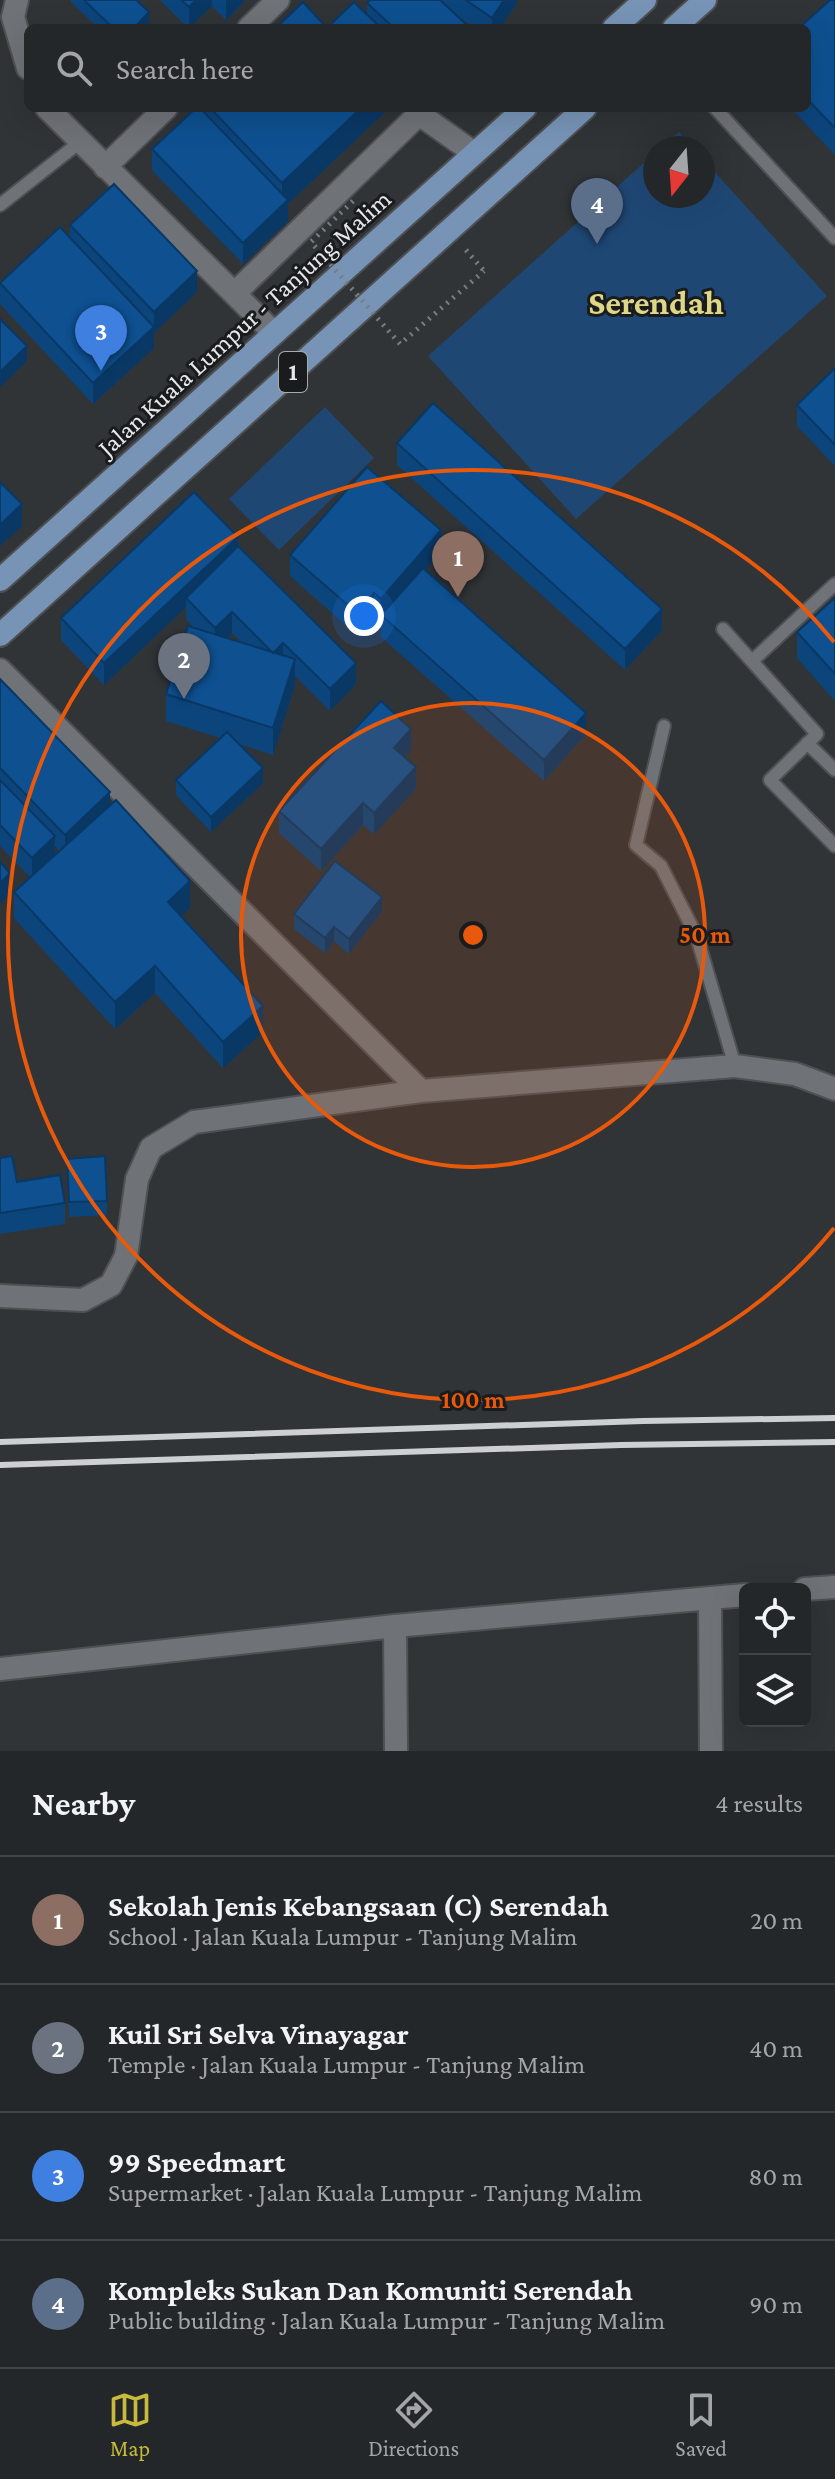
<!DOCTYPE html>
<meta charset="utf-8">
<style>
:root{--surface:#242729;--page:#303335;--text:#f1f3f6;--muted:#a3a5a8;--line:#414446;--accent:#c8bb3b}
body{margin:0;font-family:"Crimson Pro",serif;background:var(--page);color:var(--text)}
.controls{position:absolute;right:24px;bottom:24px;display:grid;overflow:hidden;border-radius:12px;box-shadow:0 8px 32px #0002}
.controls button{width:72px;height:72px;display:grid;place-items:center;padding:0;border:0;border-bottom:2px solid var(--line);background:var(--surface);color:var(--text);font:40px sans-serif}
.compass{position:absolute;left:643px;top:136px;width:72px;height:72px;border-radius:50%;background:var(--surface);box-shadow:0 8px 32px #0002;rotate:197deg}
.you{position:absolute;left:364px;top:616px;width:28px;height:28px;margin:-20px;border:6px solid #fff;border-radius:50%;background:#1a73e8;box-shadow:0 0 0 12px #1a73e833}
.badge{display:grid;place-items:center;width:52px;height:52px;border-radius:50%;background:var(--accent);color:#fff;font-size:26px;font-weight:700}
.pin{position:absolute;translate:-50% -66px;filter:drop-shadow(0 2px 4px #0008)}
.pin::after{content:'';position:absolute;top:42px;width:28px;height:24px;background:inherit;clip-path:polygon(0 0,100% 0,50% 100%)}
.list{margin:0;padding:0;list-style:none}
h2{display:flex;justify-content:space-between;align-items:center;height:104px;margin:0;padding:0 32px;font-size:34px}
h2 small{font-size:26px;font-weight:400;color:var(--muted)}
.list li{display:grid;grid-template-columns:52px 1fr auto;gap:24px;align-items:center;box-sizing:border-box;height:128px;padding:0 32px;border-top:2px solid var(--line)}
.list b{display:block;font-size:30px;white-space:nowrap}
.list p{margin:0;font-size:26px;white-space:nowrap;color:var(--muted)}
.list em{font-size:26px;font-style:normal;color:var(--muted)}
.icon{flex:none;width:44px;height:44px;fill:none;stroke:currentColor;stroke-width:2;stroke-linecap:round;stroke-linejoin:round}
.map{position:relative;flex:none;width:835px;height:1751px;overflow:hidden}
.search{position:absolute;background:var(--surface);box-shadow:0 8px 32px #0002;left:24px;right:24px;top:24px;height:88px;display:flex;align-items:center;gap:20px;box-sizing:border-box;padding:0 28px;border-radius:12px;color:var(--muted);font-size:30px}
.sheet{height:616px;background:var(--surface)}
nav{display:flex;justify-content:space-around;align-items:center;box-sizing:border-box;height:112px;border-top:2px solid var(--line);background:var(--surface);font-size:22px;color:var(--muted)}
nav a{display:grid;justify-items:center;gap:4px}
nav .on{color:var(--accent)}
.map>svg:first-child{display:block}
.pitch{fill:#1f4774}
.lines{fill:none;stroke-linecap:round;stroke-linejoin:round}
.service-casing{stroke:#4e5054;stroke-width:16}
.minor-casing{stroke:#4e5054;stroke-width:26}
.primary-casing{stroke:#4e5054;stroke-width:26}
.path{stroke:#7a7d80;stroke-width:5;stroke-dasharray:2 6;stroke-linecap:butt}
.service{stroke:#6f7277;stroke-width:12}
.minor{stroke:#6f7277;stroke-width:22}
.primary{stroke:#7794b7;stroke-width:22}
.rail{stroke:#cdcfd2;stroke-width:6}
.path-bridge{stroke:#7a7d80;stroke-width:5;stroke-dasharray:2 6;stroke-linecap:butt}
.wall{fill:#0c457c;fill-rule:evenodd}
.shaded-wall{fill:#0a3865}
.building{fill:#0e5090;stroke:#0a3865;stroke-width:2}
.ring{fill:none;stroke:#e8590c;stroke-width:4}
.labels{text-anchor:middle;stroke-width:6;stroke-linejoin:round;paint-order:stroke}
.shield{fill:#1a1b1d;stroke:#a9aaac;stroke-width:2}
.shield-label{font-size:24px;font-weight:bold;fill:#e6e8ea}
.street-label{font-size:26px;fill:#e6e8ea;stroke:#1a1b1d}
.district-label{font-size:34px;font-weight:bold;fill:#dfd788;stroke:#1a1b1d}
.centre{fill:#e8590c;stroke:#1a1b1d;stroke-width:4}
.ring-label{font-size:24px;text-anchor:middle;font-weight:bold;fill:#e8590c;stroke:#1a1b1d;stroke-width:6;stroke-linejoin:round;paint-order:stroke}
</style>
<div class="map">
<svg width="835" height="1751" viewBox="0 0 835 1751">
<rect width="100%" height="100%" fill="#303437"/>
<!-- pitch -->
<path class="pitch" d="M679,132L693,148H661Z
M655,153V196H703V159L827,296L576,519L428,356Z
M325,407L374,458L279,550L229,499Z"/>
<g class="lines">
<!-- service casing -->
<g class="service-casing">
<path id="service" d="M715,108L835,238
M0,205L80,142
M723,629L817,734L770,780L835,846
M752,661L835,584
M664,726L636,845L661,866L697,937L735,1066
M807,743L835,770"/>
</g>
<!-- minor casing -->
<g class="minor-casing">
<path id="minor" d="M17,0L13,17L28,68
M249,28L278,0
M47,108L274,333
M105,167L166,108
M235,293L419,114L474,153
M0,670L421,1091
M0,1296L83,1300L111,1285L126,1256L137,1179L151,1148L194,1122L421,1091L735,1066L795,1074L835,1089
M805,1589L835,1587
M710,1598L711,1751
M395,1626L396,1751
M0,1669L395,1626L745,1595"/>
</g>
<!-- primary casing -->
<g class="primary-casing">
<path id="primary" d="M614,28L645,0
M674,28L705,0
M0,580L525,108
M0,635L585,108"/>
</g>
<!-- path -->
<path class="path" d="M466,250L484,271"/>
<!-- service -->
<use href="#service" class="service"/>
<!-- minor -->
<use href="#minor" class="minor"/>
<!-- primary -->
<use href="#primary" class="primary"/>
<!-- rail -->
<path class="rail" d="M0,1442L643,1421L835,1418
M0,1465L621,1445L835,1442"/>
<!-- path-bridge -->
<path class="path-bridge" d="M353,201L311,242L400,344L484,271"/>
</g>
<!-- wall -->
<path class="wall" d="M71,0H136L149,27L98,28L71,2Z
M160,0H244V2L226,20L212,6L188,28Z
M370,0H517V3L500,28H475L454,13L470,28H327L367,14V3Z
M835,0V155L791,108H807V28Z
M202,108H384V113L288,204V221L243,264L152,170V149L202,110Z
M70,225L197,292L154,333V348L93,404L0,304V283L70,238Z
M835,368V466L797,426V405Z
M397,443L662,630L625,670L397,465Z
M238,547L356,684L330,711L295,676V685L273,755L239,744L263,783L211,832L176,795V780L220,738L166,721V694L194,628L186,619V607L104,685L61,640V618ZM232,633L242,642L227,638Z
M441,552L425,570L586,734L544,781L381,637V620L374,615L357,635L290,576V555Z
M835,598V701L797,658V632Z
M0,679L110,806L190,908L181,916L263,1032L223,1068L155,993L115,1029L14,918V892L30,877L0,846ZM55,846L60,851L55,856Z
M411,751L405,757L416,789L374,834L363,825L321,871L279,833V811Z
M382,911L349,954L334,941L325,953L294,929V914Z
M0,1158L17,1182L65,1203V1224L0,1234Z
M67,1159L107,1201V1215L69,1217Z"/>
<!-- shaded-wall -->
<path class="shaded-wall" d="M196,0H212V6L189,28V7Z
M226,0H244V2L226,20Z
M504,0H517V3L500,28H492V18Z
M149,12V27L134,28Z
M361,108H384V113L288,204V221L243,264V243L282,205V183Z
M197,271V292L154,333V312Z
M154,327V348L93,404V383Z
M27,346V361L0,387V372Z
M22,504V526L0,546V525Z
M441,530V552L383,618L381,615V599Z
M238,537V558L186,598V607L104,685V663Z
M374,593V615L357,635V613Z
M662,609V630L625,670V649Z
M232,612V633L215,649V628Z
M283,643V664L273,653Z
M295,659V685L273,755V728Z
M356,663V684L330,711V689Z
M586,713V734L544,781V760Z
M411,729V751L394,769V748Z
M416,767V789L374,834V813Z
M263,768V783L211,832V817Z
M110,792V814L65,856V835Z
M363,803V825L321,871V849Z
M55,836V858L32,879V858Z
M10,873V894L0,904V883Z
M190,881V908L168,928V902Z
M382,897V911L349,954V939Z
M334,927V941L325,953V938Z
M155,966V993L115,1029V1002Z
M263,1006V1032L223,1068V1042Z"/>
<!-- building -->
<path class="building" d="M84,0H136L149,12L134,28H113Z
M181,0H196L189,7Z
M370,0H440L470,28H394L367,3Z
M466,0H504L492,18Z
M830,0H835V128L807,99V28H799Z
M303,2L327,28H276Z
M354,2L381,28H327Z
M196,108H200L288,200L243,243L152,149Z
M210,108H361L282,183Z
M114,184L197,271L154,312L70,225Z
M60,227L154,327L93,383L0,283Z
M0,319L27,346L0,372Z
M835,368V445L797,405Z
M433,403L662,609L625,649L397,443Z
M367,467L441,530L381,599L374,593L357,613L290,555Z
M0,482L22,504L0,525Z
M194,492L238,537L104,663L61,618Z
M238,546L356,663L330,689L283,643L273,653L232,612L215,628L186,598Z
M423,568L586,713L544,760L381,615Z
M835,598V674L797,632Z
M188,626L295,659L273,728L166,694Z
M0,679L110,792L65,835L0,768Z
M381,701L411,729L394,748L416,767L374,813L363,803L321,849L279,811Z
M227,732L263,768L211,817L176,780Z
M0,780L55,836L32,858L0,825Z
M116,800L190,881L168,902L263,1006L223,1042L155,966L115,1002L14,892Z
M335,861L382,897L349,939L334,927L325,938L294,914Z
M0,862L10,873L0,883Z
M12,1156L17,1182L60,1175L65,1203L0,1213V1158Z
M105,1156L107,1201L69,1202L67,1159Z"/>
<!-- distance rings -->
<circle cx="473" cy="935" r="232" fill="#e8590c" fill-opacity=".12"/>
<g class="ring">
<circle cx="473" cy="935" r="232"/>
<path d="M834 1228A465 465 0 1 1 834 642"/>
</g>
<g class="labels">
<!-- shield labels -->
<rect class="shield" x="279" y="352" width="28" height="40" rx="6"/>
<g class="shield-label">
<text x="293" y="380">1</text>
</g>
<!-- street labels -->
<g class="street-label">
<text transform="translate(244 323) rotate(-42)" y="9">Jalan Kuala Lumpur - Tanjung Malim</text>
</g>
<!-- district labels -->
<g class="district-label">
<text x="656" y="314">Serendah</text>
</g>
</g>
<circle cx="473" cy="935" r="12" class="centre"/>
<g class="ring-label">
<text x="705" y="943">50 m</text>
<text x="473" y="1408">100 m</text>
</g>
</svg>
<div class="controls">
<button><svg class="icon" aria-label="locate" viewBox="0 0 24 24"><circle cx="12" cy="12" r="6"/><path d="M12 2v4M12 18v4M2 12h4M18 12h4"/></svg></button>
<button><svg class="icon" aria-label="layers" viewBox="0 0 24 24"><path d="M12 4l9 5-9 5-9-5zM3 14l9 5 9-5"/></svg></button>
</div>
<svg class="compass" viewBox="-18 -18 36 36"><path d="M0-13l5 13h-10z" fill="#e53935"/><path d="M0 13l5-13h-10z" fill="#a3a5a8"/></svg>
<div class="you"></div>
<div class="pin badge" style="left:458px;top:597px;background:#8d6e63">1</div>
<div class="pin badge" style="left:184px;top:699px;background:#6b7280">2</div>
<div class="pin badge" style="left:101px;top:371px;background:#3f7fe0">3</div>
<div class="pin badge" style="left:597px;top:244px;background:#5c6f8a">4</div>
<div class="search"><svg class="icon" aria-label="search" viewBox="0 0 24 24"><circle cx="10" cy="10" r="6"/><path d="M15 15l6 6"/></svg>Search here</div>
</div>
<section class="sheet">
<h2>Nearby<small>4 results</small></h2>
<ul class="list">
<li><span class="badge" style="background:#8d6e63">1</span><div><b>Sekolah Jenis Kebangsaan (C) Serendah</b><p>School · Jalan Kuala Lumpur - Tanjung Malim</p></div><em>20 m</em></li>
<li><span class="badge" style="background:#6b7280">2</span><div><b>Kuil Sri Selva Vinayagar</b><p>Temple · Jalan Kuala Lumpur - Tanjung Malim</p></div><em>40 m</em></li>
<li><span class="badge" style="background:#3f7fe0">3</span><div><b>99 Speedmart</b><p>Supermarket · Jalan Kuala Lumpur - Tanjung Malim</p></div><em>80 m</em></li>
<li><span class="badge" style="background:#5c6f8a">4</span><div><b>Kompleks Sukan Dan Komuniti Serendah</b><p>Public building · Jalan Kuala Lumpur - Tanjung Malim</p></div><em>90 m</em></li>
</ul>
</section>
<nav>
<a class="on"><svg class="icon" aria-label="map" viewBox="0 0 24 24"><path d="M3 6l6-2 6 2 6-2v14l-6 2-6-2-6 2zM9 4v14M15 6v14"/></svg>Map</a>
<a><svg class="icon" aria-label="directions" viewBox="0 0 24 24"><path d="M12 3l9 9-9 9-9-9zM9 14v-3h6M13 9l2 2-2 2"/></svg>Directions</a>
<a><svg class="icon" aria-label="saved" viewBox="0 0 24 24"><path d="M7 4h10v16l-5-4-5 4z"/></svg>Saved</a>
</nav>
